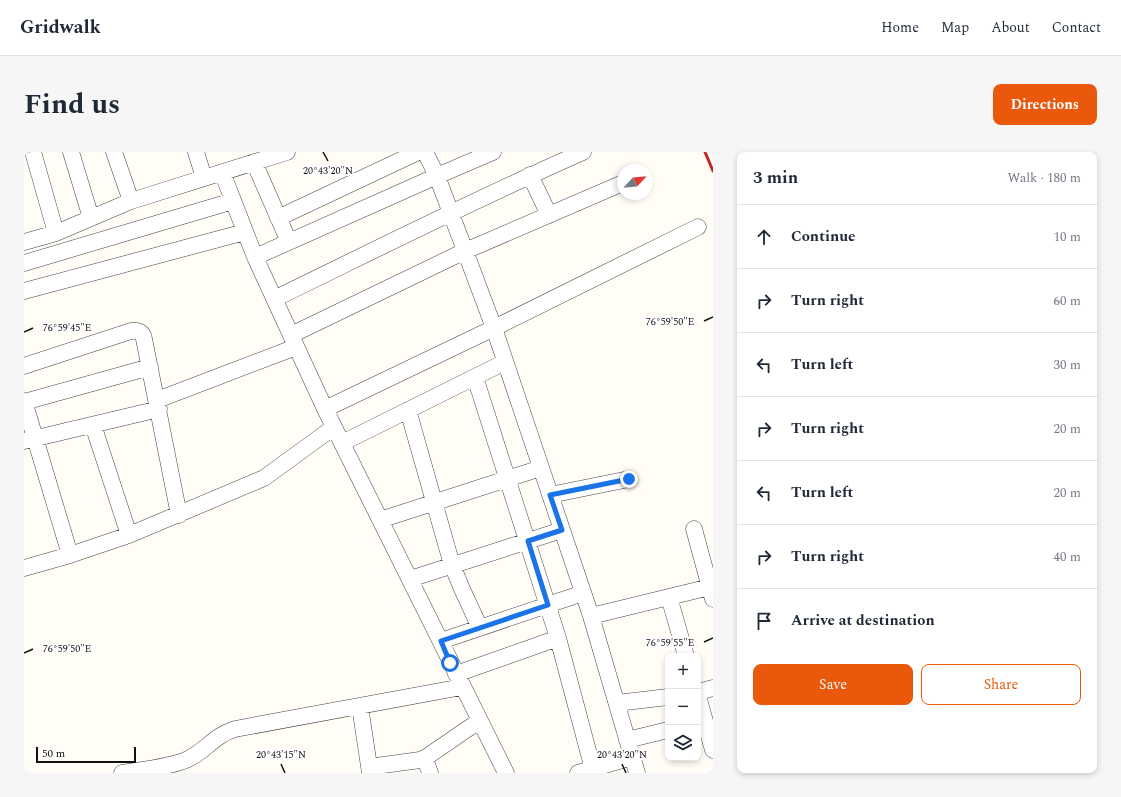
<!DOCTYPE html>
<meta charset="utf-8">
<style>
:root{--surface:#fff;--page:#f6f6f7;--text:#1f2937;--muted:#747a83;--line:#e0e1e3;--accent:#ea580c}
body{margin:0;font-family:Spectral,serif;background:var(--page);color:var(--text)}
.controls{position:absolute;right:12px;bottom:12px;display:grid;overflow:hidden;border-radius:8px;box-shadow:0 2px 6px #0003}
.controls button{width:36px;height:36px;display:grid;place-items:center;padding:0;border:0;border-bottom:1px solid var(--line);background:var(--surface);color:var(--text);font:20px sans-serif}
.compass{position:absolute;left:593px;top:12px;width:36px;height:36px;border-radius:50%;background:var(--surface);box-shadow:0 2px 6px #0003;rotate:64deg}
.scale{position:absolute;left:12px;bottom:10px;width:100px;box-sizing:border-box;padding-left:4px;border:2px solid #111;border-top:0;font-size:11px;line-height:14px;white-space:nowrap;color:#111;-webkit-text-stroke:3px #fff;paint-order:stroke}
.stop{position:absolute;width:12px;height:12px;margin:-9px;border:3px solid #1a73e8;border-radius:50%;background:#fff}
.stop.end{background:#1a73e8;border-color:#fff;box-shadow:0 1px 4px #0008}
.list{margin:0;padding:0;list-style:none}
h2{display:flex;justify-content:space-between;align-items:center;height:52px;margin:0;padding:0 16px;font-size:17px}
h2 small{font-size:13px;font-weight:400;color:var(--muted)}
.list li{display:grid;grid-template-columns:26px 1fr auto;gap:12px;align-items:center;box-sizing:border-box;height:64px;padding:0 16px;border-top:1px solid var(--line)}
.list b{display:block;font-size:15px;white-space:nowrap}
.list em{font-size:13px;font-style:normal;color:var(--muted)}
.actions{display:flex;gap:8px;padding:12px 16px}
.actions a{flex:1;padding:9px 0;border:1px solid var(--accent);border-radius:8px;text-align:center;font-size:14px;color:var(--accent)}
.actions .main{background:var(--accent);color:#fff}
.icon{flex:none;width:22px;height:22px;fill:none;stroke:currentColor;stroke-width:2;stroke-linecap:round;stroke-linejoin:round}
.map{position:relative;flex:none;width:689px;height:621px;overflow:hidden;border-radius:8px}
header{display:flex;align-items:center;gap:24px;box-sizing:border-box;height:56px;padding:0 20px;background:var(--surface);border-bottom:1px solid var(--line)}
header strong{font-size:19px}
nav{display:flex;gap:22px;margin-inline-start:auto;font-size:14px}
.intro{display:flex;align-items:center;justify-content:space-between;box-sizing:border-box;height:96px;padding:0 24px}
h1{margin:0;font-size:28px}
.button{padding:10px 18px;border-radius:8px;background:var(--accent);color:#fff;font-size:14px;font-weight:700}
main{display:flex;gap:24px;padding:0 24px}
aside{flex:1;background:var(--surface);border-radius:8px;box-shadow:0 2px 6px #0003}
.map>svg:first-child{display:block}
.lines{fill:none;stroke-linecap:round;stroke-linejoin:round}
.street-casing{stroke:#444;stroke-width:17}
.street{stroke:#fff;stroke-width:16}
.rail{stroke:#c4262e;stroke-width:3}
.route{stroke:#1a73e8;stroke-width:5}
.ticks{fill:none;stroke:#111;stroke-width:1.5}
.ticks-label{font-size:10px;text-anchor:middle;fill:#111;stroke:#fff;stroke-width:4;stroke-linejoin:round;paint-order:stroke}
</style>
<header>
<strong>Gridwalk</strong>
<nav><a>Home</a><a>Map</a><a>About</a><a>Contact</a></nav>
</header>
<div class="intro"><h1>Find us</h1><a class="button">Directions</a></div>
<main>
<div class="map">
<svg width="689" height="621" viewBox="0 0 689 621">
<rect width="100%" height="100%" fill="#fffdf5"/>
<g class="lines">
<!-- street casing -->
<g class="street-casing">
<path id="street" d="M9,0L32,81
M47,0L67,66
M90,0L107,49
M172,0L180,26
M401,0L413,24L470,176L567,464L613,621
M230,10L265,90
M198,20L231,105L301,257L482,621
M506,23L525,63
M254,66L394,0
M0,90L32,81L107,49L263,0
M231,105L413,24L469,0
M0,111L209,49
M0,139L221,80
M250,147C353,97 454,46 559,0
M267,183L441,99L599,31
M0,214L107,179C114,178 119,180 120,187L155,363
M451,225L534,486L570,621
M133,248L272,195
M0,249L46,403
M0,250L126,215
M301,257L470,176L674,75
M384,258L428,413L438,437L456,476
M69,273L105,383
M0,289L135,257
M318,291L481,210
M526,343L605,327
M356,368L517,316
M670,377L689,447
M0,416L46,403L105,383L240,326L310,275
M386,427L538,378
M645,445L662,504
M567,464L686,435
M417,489L559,441
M432,522L534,486
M674,540L689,536
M674,544L689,598
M593,551L644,545
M336,554L346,621
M603,588L644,578
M401,606L406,621
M345,615L396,608L401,606L455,569
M98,621C116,618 146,615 162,608C181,600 189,584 211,577L438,535
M554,621L608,605"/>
</g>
<!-- street -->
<use href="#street" class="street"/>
<!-- rail -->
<path class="rail" d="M681,0L689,19"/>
</g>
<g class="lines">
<!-- route -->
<path class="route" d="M426,511L417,489L524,453L504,389L538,378L526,343L605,327"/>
</g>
<!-- ticks -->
<path class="ticks" d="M299,0L304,9M680,169L689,165M0,180L9,176M680,490L689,486M0,501L9,497M257,612L261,621M598,612L602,621"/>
<g class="ticks-label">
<text x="304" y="22">20°43'20"N</text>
<text x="646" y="173">76°59'50"E</text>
<text x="43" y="179">76°59'45"E</text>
<text x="646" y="494">76°59'55"E</text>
<text x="43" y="500">76°59'50"E</text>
<text x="257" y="606">20°43'15"N</text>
<text x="598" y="606">20°43'20"N</text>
</g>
</svg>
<div class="controls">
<button>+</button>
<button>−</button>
<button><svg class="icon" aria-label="layers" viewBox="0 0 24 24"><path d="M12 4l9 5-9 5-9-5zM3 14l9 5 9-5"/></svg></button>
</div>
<svg class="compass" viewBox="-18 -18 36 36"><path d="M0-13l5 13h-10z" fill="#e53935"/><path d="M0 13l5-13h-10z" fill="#747a83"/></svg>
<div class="scale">50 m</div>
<div class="stop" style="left:426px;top:511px"></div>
<div class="stop end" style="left:605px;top:327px"></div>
</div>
<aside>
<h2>3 min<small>Walk · 180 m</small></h2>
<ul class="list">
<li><svg class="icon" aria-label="ahead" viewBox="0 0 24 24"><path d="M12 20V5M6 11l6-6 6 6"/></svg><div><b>Continue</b></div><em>10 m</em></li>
<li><svg class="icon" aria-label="right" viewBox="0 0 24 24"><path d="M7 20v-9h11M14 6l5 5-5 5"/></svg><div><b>Turn right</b></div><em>60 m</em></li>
<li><svg class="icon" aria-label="left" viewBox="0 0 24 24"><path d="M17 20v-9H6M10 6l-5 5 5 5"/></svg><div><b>Turn left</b></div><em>30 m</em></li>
<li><svg class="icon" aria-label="right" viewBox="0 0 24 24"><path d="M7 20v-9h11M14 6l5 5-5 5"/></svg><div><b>Turn right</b></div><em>20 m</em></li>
<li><svg class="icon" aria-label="left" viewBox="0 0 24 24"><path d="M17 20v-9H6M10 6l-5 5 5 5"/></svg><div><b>Turn left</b></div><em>20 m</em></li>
<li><svg class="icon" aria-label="right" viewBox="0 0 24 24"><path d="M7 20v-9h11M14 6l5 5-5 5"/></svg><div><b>Turn right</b></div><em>40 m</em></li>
<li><svg class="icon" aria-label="arrive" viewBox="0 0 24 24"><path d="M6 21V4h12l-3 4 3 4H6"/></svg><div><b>Arrive at destination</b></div></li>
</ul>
<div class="actions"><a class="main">Save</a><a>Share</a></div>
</aside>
</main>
